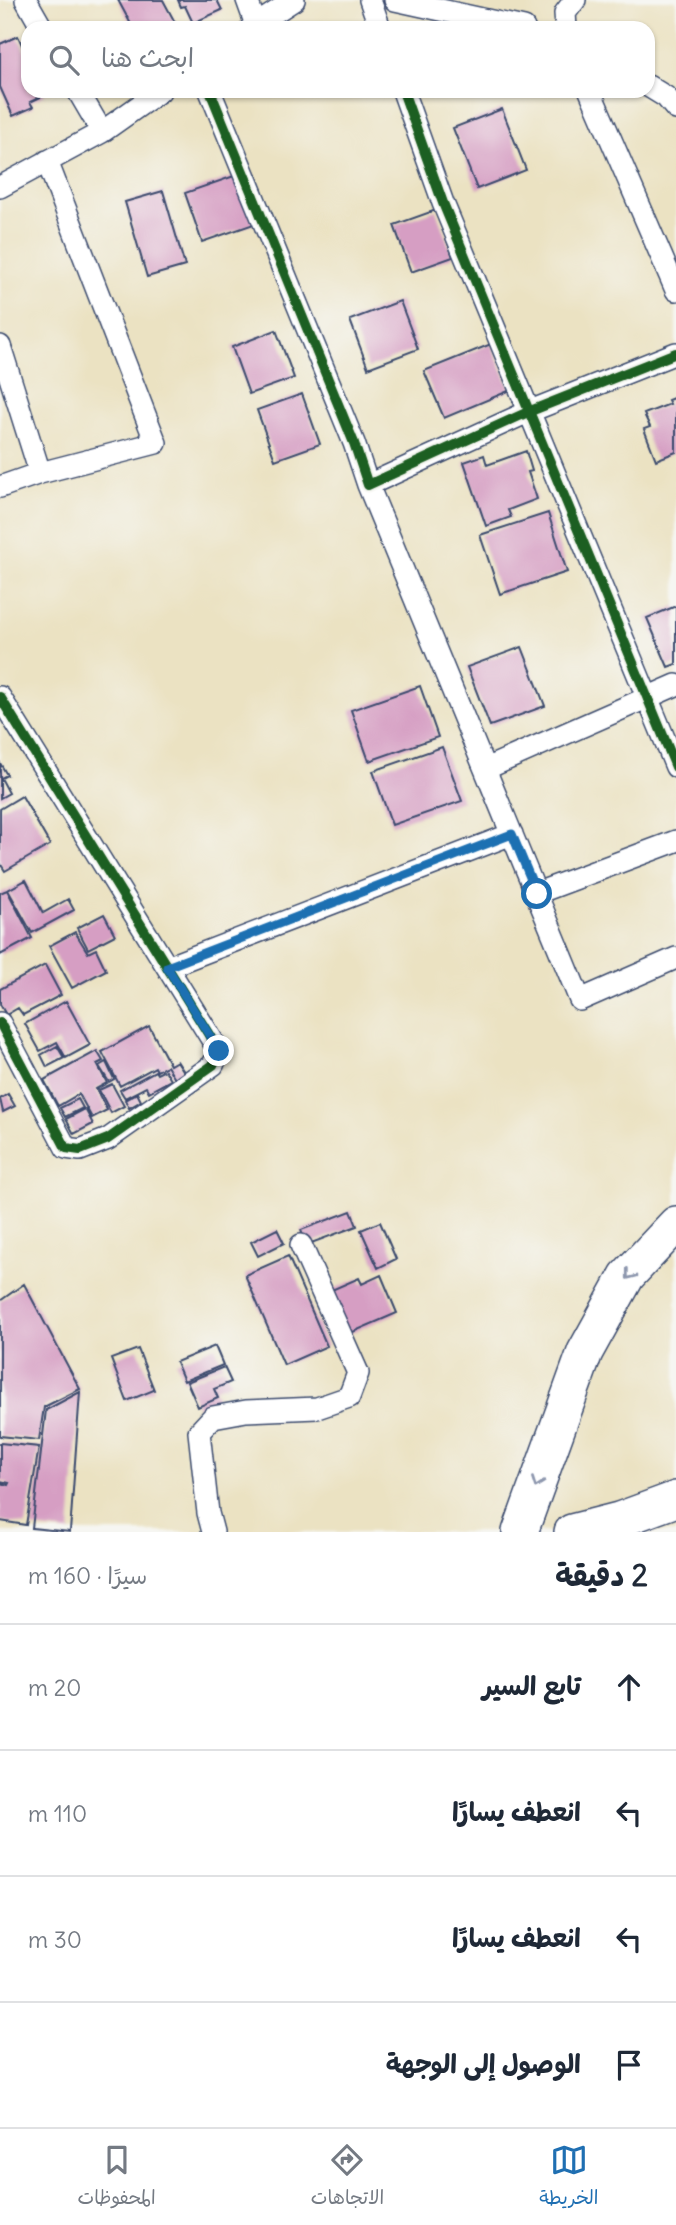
<!DOCTYPE html>
<html lang="ar">
<meta charset="utf-8">
<style>
:root{--surface:#fff;--page:#f6f6f7;--text:#1f2937;--muted:#747a83;--line:#e0e1e3;--accent:#1f6fb2}
body{margin:0;font-family:Delius,"Playpen Sans Arabic",sans-serif;background:var(--page);color:var(--text);direction:rtl}
.stop{position:absolute;width:21px;height:21px;margin:-16px;border:5px solid #1f6fb2;border-radius:50%;background:#fff}
.stop.end{background:#1f6fb2;border-color:#fff;box-shadow:0 2px 7px #0008}
.list{margin:0;padding:0;list-style:none}
h2{display:flex;justify-content:space-between;align-items:center;height:91px;margin:0;padding:0 28px;font-size:30px}
h2 small{font-size:23px;font-weight:400;color:var(--muted)}
.list li{display:grid;grid-template-columns:46px 1fr auto;gap:21px;align-items:center;box-sizing:border-box;height:126px;padding:0 28px;border-top:2px solid var(--line)}
.list b{display:block;font-size:26px;white-space:nowrap}
.list em{font-size:23px;font-style:normal;color:var(--muted)}
.icon{flex:none;width:38px;height:38px;fill:none;stroke:currentColor;stroke-width:2;stroke-linecap:round;stroke-linejoin:round}
.map{position:relative;flex:none;width:676px;height:1532px;overflow:hidden;direction:ltr}
.search{position:absolute;background:var(--surface);box-shadow:0 2px 5px #0004;left:21px;right:21px;top:21px;height:77px;display:flex;align-items:center;gap:18px;box-sizing:border-box;padding:0 24px;border-radius:21px;color:var(--muted);font-size:26px}
.sheet{height:595px;background:var(--surface)}
nav{display:flex;justify-content:space-around;align-items:center;box-sizing:border-box;height:98px;border-top:2px solid var(--line);background:var(--surface);font-size:19px;color:var(--muted)}
nav a{display:grid;justify-items:center;gap:4px}
nav .on{color:var(--accent)}
.map>svg:first-child{display:block}
.building{fill:#d69ec3}
.lines{fill:none;stroke-linecap:round;stroke-linejoin:round}
.minor-casing{stroke:#3a4a6d;stroke-width:24}
.trunk-casing{stroke:#3a4a6d;stroke-width:38}
.minor{stroke:#fff;stroke-width:21}
.trunk{stroke:#fff;stroke-width:35}
.cycleway-casing{stroke:#f6f6f2;stroke-width:15}
.cycleway{stroke:#1b5e20;stroke-width:10}
.oneway{stroke:#8d97ae}
.route{stroke:#1f6fb2;stroke-width:9}
</style>
<div class="map">
<svg width="676" height="1532" viewBox="0 0 676 1532">
<rect width="100%" height="100%" fill="#f6f6f2"/>
<filter id="ink" filterUnits="userSpaceOnUse"><feTurbulence type="fractalNoise" baseFrequency=".0143" numOctaves="2"/><feDisplacementMap in="SourceGraphic" scale="14" xChannelSelector="R" yChannelSelector="G"/><feConvolveMatrix kernelMatrix="1 2 1 2 8 2 1 2 1" color-interpolation-filters="sRGB"/></filter>
<filter id="wash" filterUnits="userSpaceOnUse"><feTurbulence type="fractalNoise" baseFrequency=".00686" numOctaves="4" result="noise"/><feDisplacementMap in="SourceGraphic" scale="28" xChannelSelector="R" yChannelSelector="G"/><feGaussianBlur stdDeviation="1.57" result="paint"/><feColorMatrix in="noise" values="0 0 0 0 0 0 0 0 0 0 0 0 0 0 0 0 0 1.4 0 .05"/><feComposite in="paint" operator="in"/></filter>
<g filter="url(#wash)">
<rect width="100%" height="100%" fill="#ebe2c2"/>
<g id="blocks">
<!-- building -->
<path class="building" d="M118,0H163L177,26L133,28Z
M178,0H217L222,10L193,23L185,6L181,7Z
M18,36L28,58V91H43L45,95L30,102L33,107L13,116L0,87V44Z
M502,109L526,170L477,189L453,128Z
M237,175L254,224L202,242L185,193Z
M163,191L185,266L147,277L125,202Z
M436,210L453,257L411,272L394,225Z
M400,301L418,349L368,368L350,320Z
M276,330L294,378L249,394L232,347Z
M491,344L511,390L444,418L424,371Z
M302,394L320,444L275,460L257,410Z
M676,397V452L656,460L644,429L650,427L644,414L670,404L668,400Z
M526,451L532,471L528,472L537,499L508,510L511,517L486,526L464,462L484,455L487,465Z
M548,513L567,572L500,594L480,535Z
M676,606V664L668,667L647,618Z
M522,647L545,706L490,726L467,667Z
M420,686L438,737L369,761L351,710Z
M442,747L462,801L392,825L373,771Z
M0,763L7,775L1,778L9,793L0,798Z
M22,796L50,845L5,871L0,863V809Z
M26,880L43,913L68,899L74,910L32,933L8,890Z
M7,890L32,938L0,955V893Z
M104,914L115,935L88,949L77,928Z
M75,932L88,953L96,949L106,970L72,988L49,946Z
M45,965L61,995L23,1015L18,1008L6,1015L0,1004V989Z
M66,1001L90,1045L66,1058L57,1042L40,1051L25,1024Z
M149,1026L170,1065L177,1061L188,1078L178,1084L167,1066L157,1071L155,1067L120,1086L102,1052Z
M57,1046L64,1058L47,1067L41,1055Z
M97,1051L103,1061L97,1064L107,1083L96,1089L107,1110L92,1118L79,1094L58,1106L44,1080Z
M106,1062L114,1079L109,1082L99,1066Z
M165,1070L171,1080L149,1092L146,1087L125,1098L120,1090L155,1071L157,1074Z
M112,1084L124,1106L111,1113L99,1090Z
M137,1093L141,1101L129,1108L125,1100Z
M8,1094L15,1106L3,1112L0,1099Z
M78,1099L83,1108L65,1117L60,1108Z
M85,1109L93,1124L74,1134L66,1119Z
M351,1211L357,1226L306,1245L301,1230Z
M380,1222L396,1259L378,1268L361,1230Z
M277,1229L284,1243L258,1256L251,1242Z
M288,1256L327,1346L284,1365L245,1275Z
M381,1275L397,1313L346,1335L327,1292L359,1278L362,1284Z
M24,1284L80,1389L44,1407L39,1440L0,1436V1301Z
M215,1346L223,1365L184,1381L176,1362Z
M138,1349L154,1390L127,1401L111,1359Z
M224,1367L231,1382L214,1389L218,1398L198,1407L187,1382Z
M80,1392L70,1532L32,1528L46,1410Z
M0,1443L39,1447L26,1525L0,1521V1483L8,1485L9,1483L0,1481Z"/>
</g>
</g>
<g filter="url(#ink)">
<use href="#blocks" fill-opacity="0" stroke="#3a4a6d" stroke-width="2"/>
<g class="lines">
<!-- minor casing -->
<g class="minor-casing">
<path id="minor" d="M26,0L42,28
M247,0L256,25
M370,0L380,28
M395,0L524,28
M251,28L294,0
M566,28L565,13L575,0
M648,86L666,97L676,109
M78,91L102,132
M210,91L354,443L368,485L528,412L676,353
M403,91L443,203L676,767
M590,91L676,290
M0,187L102,132L160,91
M0,346L40,473L0,487
M40,473L156,443L47,161
M368,485L580,1000L676,958
M0,697L219,1051L213,1065L108,1139L80,1150L66,1148L0,1023
M485,769L676,685
M537,893L676,841
M167,967L512,834
M213,1532L208,1513L199,1432L213,1417L246,1411L317,1408L349,1397L358,1373L301,1245"/>
</g>
<!-- trunk casing -->
<g class="trunk-casing">
<path id="trunk" d="M520,1532L585,1352L627,1276L676,1224
M572,1532L619,1520L676,1499"/>
</g>
<!-- minor -->
<use href="#minor" class="minor"/>
<!-- trunk -->
<use href="#trunk" class="trunk"/>
<!-- cycleway casing -->
<g class="cycleway-casing">
<path id="cycleway" d="M210,91L354,443L368,485L528,412L676,353
M403,91L443,203L676,767
M0,697L219,1051L213,1065L108,1139L80,1150L66,1148L0,1023"/>
</g>
<!-- cycleway -->
<use href="#cycleway" class="cycleway"/>
</g>
<!-- one-way arrows -->
<defs><path id="oneway-chevron" d="M-2-3.5L2.5 0L-2 3.5" fill="none" stroke-width="1.6" stroke-linecap="round" stroke-linejoin="round" transform="scale(1.75)"/></defs>
<g class="oneway">
<use href="#oneway-chevron" transform="translate(630 1275) rotate(128)"/>
<use href="#oneway-chevron" transform="translate(537 1483) rotate(110)"/>
</g>
</g>
<g class="lines" filter="url(#ink)">
<!-- route -->
<path class="route" d="M219,1051L167,967L512,834L537,894"/>
</g>
</svg>
<div class="stop" style="left:537px;top:894px"></div>
<div class="stop end" style="left:219px;top:1051px"></div>
<div class="search"><svg class="icon" aria-label="search" viewBox="0 0 24 24"><circle cx="10" cy="10" r="6"/><path d="M15 15l6 6"/></svg>ابحث هنا</div>
</div>
<section class="sheet">
<h2>2 دقيقة<small>سيرًا · 160 m</small></h2>
<ul class="list">
<li><svg class="icon" aria-label="ahead" viewBox="0 0 24 24"><path d="M12 20V5M6 11l6-6 6 6"/></svg><div><b>تابع السير</b></div><em>20 m</em></li>
<li><svg class="icon" aria-label="left" viewBox="0 0 24 24"><path d="M17 20v-9H6M10 6l-5 5 5 5"/></svg><div><b>انعطف يسارًا</b></div><em>110 m</em></li>
<li><svg class="icon" aria-label="left" viewBox="0 0 24 24"><path d="M17 20v-9H6M10 6l-5 5 5 5"/></svg><div><b>انعطف يسارًا</b></div><em>30 m</em></li>
<li><svg class="icon" aria-label="arrive" viewBox="0 0 24 24"><path d="M6 21V4h12l-3 4 3 4H6"/></svg><div><b>الوصول إلى الوجهة</b></div></li>
</ul>
</section>
<nav>
<a class="on"><svg class="icon" aria-label="map" viewBox="0 0 24 24"><path d="M3 6l6-2 6 2 6-2v14l-6 2-6-2-6 2zM9 4v14M15 6v14"/></svg>الخريطة</a>
<a><svg class="icon" aria-label="directions" viewBox="0 0 24 24"><path d="M12 3l9 9-9 9-9-9zM9 14v-3h6M13 9l2 2-2 2"/></svg>الاتجاهات</a>
<a><svg class="icon" aria-label="saved" viewBox="0 0 24 24"><path d="M7 4h10v16l-5-4-5 4z"/></svg>المحفوظات</a>
</nav>
